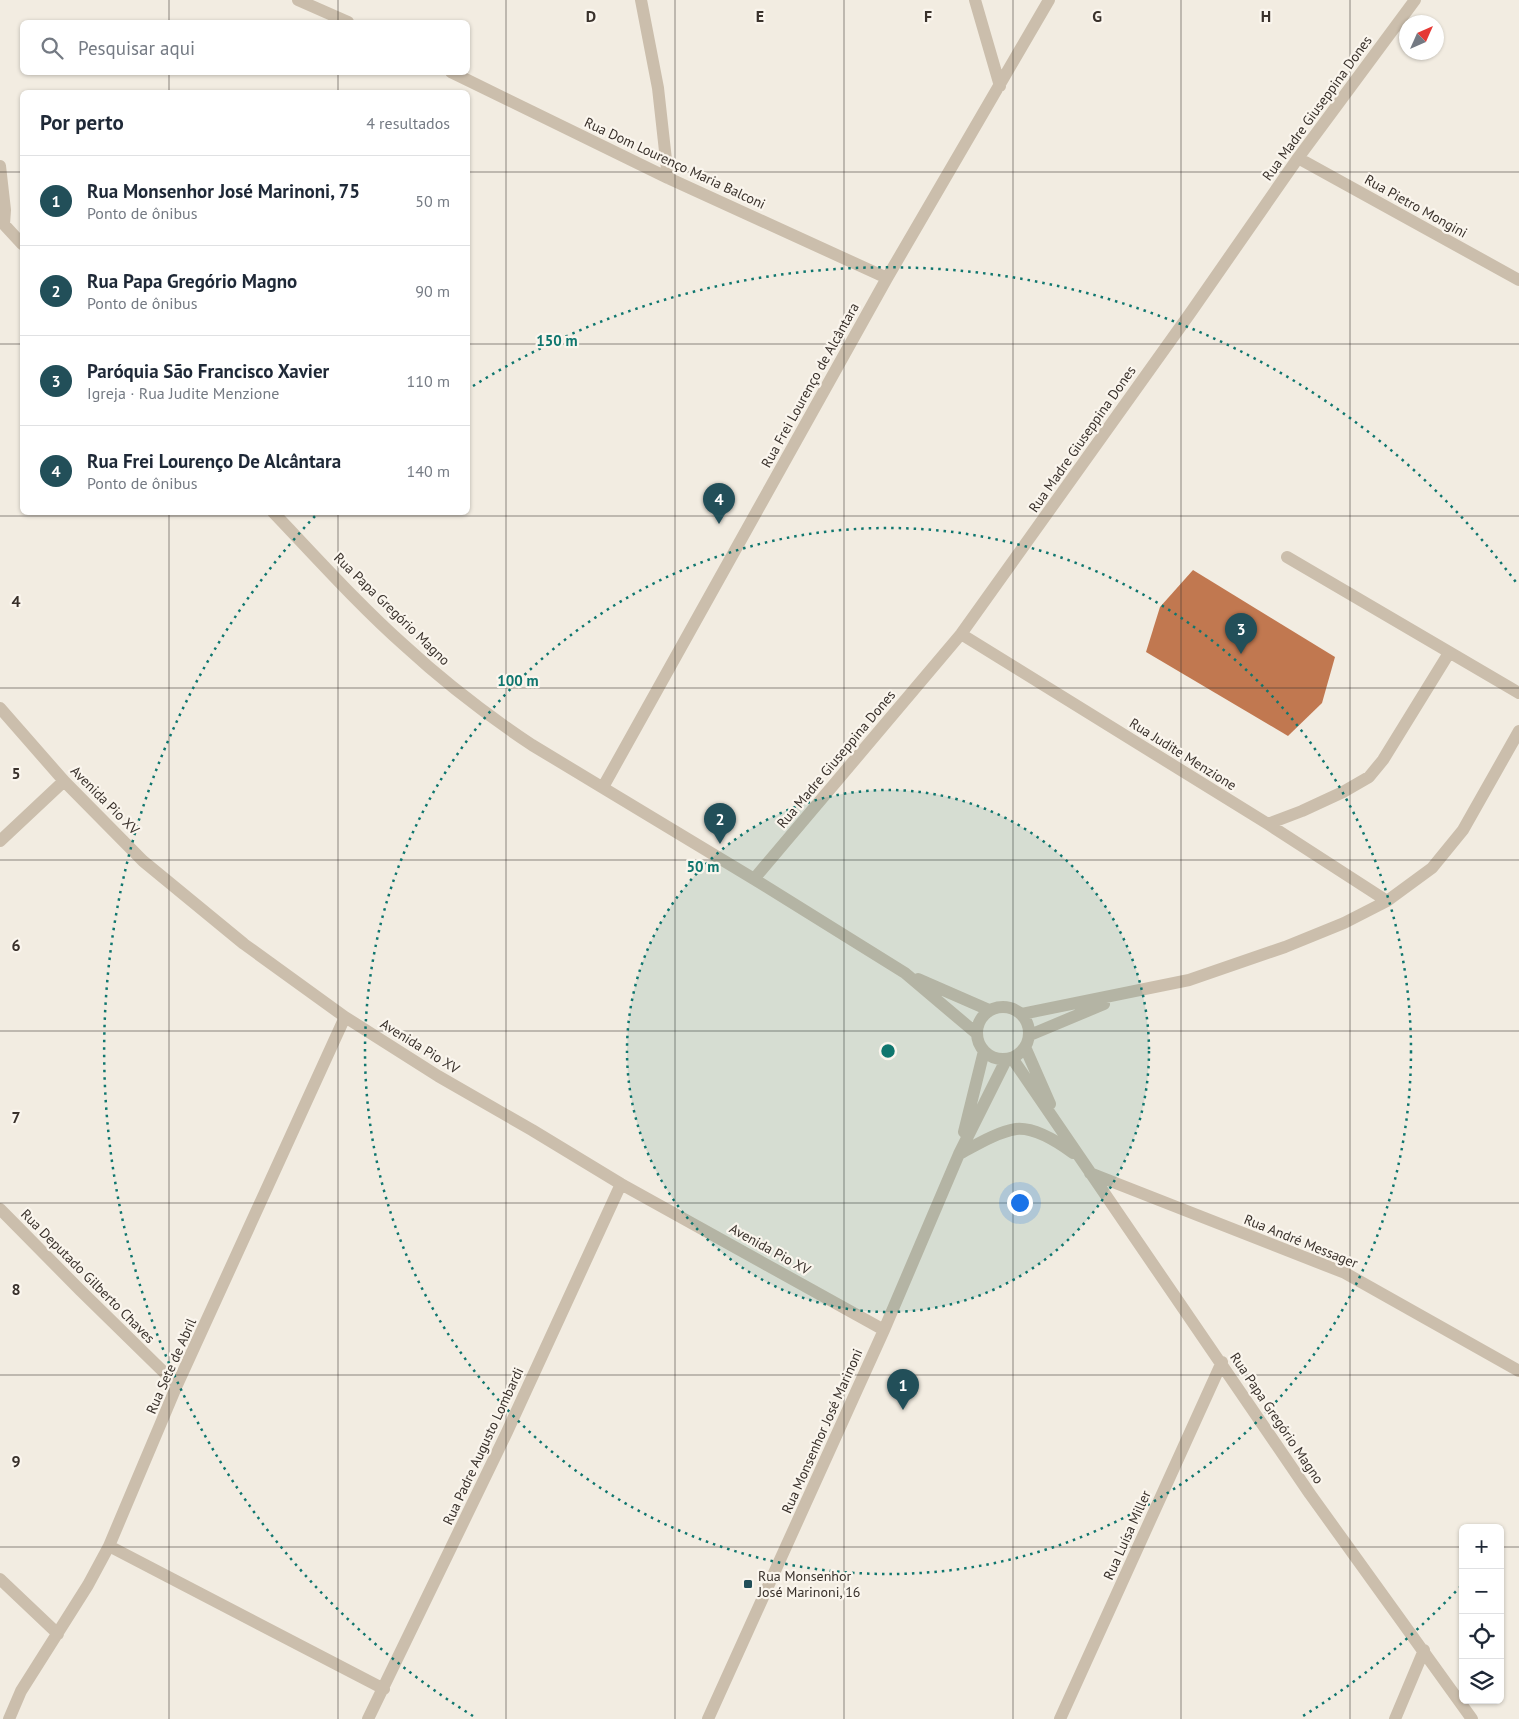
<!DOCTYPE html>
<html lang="pt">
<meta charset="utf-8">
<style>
:root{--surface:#fff;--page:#f6f6f7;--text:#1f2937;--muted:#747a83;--line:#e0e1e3;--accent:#224f59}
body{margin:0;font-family:"PT Sans",sans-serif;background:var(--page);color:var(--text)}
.controls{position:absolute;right:15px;bottom:15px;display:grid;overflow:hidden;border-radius:8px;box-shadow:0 1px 4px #0004}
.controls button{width:45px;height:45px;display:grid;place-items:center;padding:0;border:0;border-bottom:1px solid var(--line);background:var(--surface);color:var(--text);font:25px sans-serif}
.compass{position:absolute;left:1399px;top:15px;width:45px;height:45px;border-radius:50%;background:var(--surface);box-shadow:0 1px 4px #0004;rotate:45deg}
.you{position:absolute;left:1019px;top:1202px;width:18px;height:18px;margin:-12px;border:4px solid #fff;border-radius:50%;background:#1a73e8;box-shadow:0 0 0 8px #1a73e833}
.badge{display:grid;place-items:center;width:32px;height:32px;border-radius:50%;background:var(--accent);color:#fff;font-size:16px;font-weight:700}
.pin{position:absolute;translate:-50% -41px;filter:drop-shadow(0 1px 2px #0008)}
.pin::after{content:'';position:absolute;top:26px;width:18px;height:15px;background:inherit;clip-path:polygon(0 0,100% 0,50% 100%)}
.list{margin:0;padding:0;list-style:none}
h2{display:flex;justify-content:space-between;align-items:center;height:65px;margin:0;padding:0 20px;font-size:21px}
h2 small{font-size:16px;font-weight:400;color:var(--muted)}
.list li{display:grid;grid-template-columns:32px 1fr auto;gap:15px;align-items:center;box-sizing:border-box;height:90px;padding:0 20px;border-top:1px solid var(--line)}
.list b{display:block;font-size:19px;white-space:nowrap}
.list p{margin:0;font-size:16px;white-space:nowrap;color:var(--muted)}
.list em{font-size:16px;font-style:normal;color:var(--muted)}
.icon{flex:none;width:28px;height:28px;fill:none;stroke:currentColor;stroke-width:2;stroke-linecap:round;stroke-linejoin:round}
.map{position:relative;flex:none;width:1519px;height:1719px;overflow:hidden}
.search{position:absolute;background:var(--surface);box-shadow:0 1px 4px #0004;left:20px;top:20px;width:450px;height:55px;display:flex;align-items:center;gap:12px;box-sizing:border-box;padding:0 18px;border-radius:8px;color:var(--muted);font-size:19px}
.panel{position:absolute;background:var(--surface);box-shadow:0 1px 4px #0004;left:20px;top:90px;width:450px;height:425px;border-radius:8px}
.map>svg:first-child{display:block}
.building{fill:#c17850}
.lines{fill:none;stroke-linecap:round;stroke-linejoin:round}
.minor{stroke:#cbbeac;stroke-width:12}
.grid{fill:none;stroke:#39312b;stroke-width:1;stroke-opacity:0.55}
.ring{fill:none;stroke:#0f766e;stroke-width:2.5;stroke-dasharray:2.5 5}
.poi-dot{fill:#224f59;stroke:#faf5ed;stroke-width:2}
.labels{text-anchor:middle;stroke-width:4.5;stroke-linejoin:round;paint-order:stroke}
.street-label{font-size:14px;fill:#39312b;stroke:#faf5ed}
.poi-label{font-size:14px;fill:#39312b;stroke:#faf5ed;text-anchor:start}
.grid-label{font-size:16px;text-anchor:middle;font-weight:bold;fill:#39312b;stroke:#faf5ed;stroke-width:4.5;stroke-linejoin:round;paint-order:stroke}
.centre{fill:#0f766e;stroke:#faf5ed;stroke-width:2.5}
.ring-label{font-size:15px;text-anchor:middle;font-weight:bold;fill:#0f766e;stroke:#faf5ed;stroke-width:4.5;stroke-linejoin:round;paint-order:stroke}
</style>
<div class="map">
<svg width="1519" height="1719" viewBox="0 0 1519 1719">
<rect width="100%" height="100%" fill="#f2ece1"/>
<!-- building -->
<path class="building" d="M1193,570L1335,657L1322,703L1288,736L1146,652L1160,607Z"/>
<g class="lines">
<!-- minor -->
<path class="minor" d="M298,0L348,22
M641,0L658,88L668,178
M975,0L1000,86
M451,72L668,178L887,278
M1298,158L1519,280
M0,166L5,210L4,224
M0,220L22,244
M273,512C316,557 358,604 404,645C444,682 487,715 532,745L754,879L905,973L976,1033
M1287,557L1519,693
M961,634L1268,824L1387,901
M0,708L64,781L143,861L244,944L345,1017L438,1076L532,1130L621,1184L884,1330
M603,787L887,278L1049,0
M1268,824L1302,811L1343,792L1369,777L1383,760L1449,653
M0,841L64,781
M754,879L961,634L1191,312L1298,158L1415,0
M918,979L989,1010
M977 1033a26 26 0 1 1 52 0a26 26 0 1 1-52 0Z
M1022,1014L1189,980L1285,947L1344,923L1387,901L1432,868L1463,830L1519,731
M1030,1035L1104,1004
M1025,1047L1050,1104
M1012,1058L1310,1494L1472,1719
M964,1132L984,1051
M959,1154C976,1145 997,1132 1016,1129C1035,1127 1058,1142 1073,1153
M1090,1173L1345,1273L1519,1371
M0,1209L80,1290L177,1385
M109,1546L384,1689
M0,1579L58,1634
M9,1719L21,1691L88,1585L109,1546L177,1385L345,1017
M368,1719L507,1432L621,1184
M708,1719L884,1330L959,1154L1006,1060
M1060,1719L1222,1362
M1395,1719L1424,1650"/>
</g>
<!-- grid -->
<path class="grid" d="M169,0V22M338,0V22M506,0V1719M675,0V1719M844,0V1719M1013,0V1719M1181,0V1719M1350,0V1719M169,72V92M338,72V92M0,172H22M468,172H1519M0,344H22M468,344H1519M169,512V1719M338,512V1719M0,516H1519M0,688H1519M0,860H1519M0,1031H1519M0,1203H1519M0,1375H1519M0,1547H1463M1500,1547H1519"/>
<!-- distance rings -->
<circle cx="888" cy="1051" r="261" fill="#0f766e" fill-opacity=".12"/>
<g class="ring">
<circle cx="888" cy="1051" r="261"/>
<circle cx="888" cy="1051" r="523"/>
<path d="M1461 1586A784 784 0 0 1 1303 1716M473 1716A784 784 0 0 1 315 516M473 386A784 784 0 0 1 1518 585"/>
</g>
<!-- markers -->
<rect class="poi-dot" x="743" y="1579" width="10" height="10" rx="2.5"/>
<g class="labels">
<!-- street labels -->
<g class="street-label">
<text transform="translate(1317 108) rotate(-54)" y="5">Rua Madre Giuseppina Dones</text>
<text transform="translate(675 163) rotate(25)" y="5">Rua Dom Lourenço Maria Balconi</text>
<text transform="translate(1416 206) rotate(29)" y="5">Rua Pietro Mongini</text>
<text transform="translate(810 385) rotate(-61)" y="5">Rua Frei Lourenço de Alcântara</text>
<text transform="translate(1082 439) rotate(-55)" y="5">Rua Madre Giuseppina Dones</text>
<text transform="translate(392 609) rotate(44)" y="5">Rua Papa Gregório Magno</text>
<text transform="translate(1183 754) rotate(32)" y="5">Rua Judite Menzione</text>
<text transform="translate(836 759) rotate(-50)" y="5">Rua Madre Giuseppina Dones</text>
<text transform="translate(105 800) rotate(45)" y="5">Avenida Pio XV</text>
<text transform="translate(420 1046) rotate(32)" y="5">Avenida Pio XV</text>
<text transform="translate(1301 1241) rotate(22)" y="5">Rua André Messager</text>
<text transform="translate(770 1249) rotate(29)" y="5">Avenida Pio XV</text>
<text transform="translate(88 1276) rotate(45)" y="5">Rua Deputado Gilberto Chaves</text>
<text transform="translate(171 1366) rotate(-66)" y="5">Rua Sete de Abril</text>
<text transform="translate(1277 1418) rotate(56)" y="5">Rua Papa Gregório Magno</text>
<text transform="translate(822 1431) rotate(-66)" y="5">Rua Monsenhor José Marinoni</text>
<text transform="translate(483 1446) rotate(-65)" y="5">Rua Padre Augusto Lombardi</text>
<text transform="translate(1127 1535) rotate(-66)" y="5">Rua Luísa Miller</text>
</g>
<!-- poi labels -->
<g class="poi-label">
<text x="758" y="1581">Rua Monsenhor<tspan x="758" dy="16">José Marinoni, 16</tspan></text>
</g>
</g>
<g class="grid-label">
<text x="591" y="22">D</text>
<text x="760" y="22">E</text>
<text x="928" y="22">F</text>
<text x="1097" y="22">G</text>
<text x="1266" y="22">H</text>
<text x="16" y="607">4</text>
<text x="16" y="779">5</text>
<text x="16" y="951">6</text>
<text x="16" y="1123">7</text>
<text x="16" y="1295">8</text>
<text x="16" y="1467">9</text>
</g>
<circle cx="888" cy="1051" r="8" class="centre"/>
<g class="ring-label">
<text x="557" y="346">150 m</text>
<text x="518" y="686">100 m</text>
<text x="703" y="872">50 m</text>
</g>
</svg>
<div class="controls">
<button>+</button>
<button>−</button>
<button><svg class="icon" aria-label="locate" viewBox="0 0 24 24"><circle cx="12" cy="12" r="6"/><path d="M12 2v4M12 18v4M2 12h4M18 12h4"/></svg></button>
<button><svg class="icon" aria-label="layers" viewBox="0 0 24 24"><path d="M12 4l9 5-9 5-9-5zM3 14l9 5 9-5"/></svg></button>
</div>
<svg class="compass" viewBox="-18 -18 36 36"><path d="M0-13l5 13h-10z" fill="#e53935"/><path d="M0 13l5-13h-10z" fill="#747a83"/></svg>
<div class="you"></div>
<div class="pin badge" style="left:903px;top:1410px">1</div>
<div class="pin badge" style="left:720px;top:844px">2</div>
<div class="pin badge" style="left:1241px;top:654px">3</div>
<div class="pin badge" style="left:719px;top:524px">4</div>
<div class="search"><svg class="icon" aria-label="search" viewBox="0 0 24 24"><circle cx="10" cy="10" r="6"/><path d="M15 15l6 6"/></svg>Pesquisar aqui</div>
<section class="panel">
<h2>Por perto<small>4 resultados</small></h2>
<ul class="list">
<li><span class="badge">1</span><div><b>Rua Monsenhor José Marinoni, 75</b><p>Ponto de ônibus</p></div><em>50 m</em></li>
<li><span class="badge">2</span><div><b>Rua Papa Gregório Magno</b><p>Ponto de ônibus</p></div><em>90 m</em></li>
<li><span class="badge">3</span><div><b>Paróquia São Francisco Xavier</b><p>Igreja · Rua Judite Menzione</p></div><em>110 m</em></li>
<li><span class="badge">4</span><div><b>Rua Frei Lourenço De Alcântara</b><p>Ponto de ônibus</p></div><em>140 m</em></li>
</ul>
</section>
</div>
